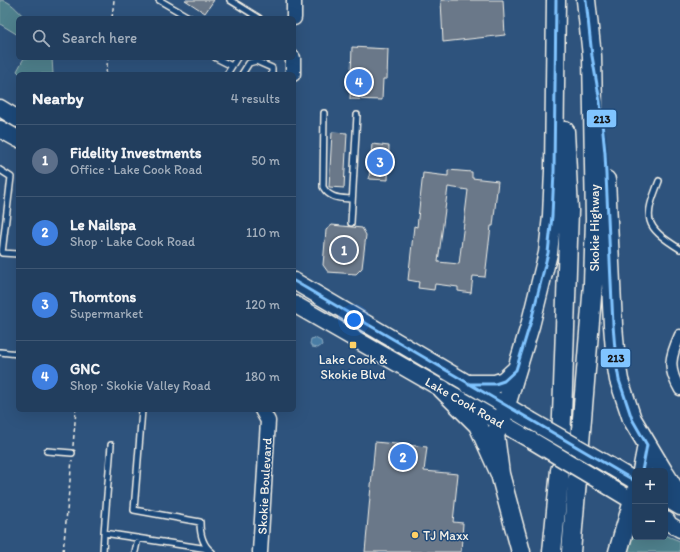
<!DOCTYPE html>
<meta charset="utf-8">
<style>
:root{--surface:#223e5e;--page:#2a4564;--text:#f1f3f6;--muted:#a2aebc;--line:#3f5773;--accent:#90b9f0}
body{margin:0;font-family:Itim,sans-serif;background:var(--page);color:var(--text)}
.controls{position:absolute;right:12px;bottom:12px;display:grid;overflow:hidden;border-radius:6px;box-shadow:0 4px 16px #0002}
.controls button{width:36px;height:36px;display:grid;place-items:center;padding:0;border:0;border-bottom:1px solid var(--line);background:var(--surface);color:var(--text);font:20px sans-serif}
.you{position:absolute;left:354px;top:320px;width:14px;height:14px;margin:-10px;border:3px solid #fff;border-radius:50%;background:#1a73e8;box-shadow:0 0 0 6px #1a73e833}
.badge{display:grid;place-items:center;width:26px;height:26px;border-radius:50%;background:var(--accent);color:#fff;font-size:13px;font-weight:700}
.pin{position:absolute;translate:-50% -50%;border:2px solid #fff;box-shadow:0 1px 4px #0006}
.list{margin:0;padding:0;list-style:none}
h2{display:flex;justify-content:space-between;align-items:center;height:52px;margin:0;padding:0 16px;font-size:17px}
h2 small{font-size:13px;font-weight:400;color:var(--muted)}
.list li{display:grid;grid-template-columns:26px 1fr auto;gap:12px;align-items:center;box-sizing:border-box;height:72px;padding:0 16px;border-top:1px solid var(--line)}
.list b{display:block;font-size:15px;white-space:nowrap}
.list p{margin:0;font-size:13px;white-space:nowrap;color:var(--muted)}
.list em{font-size:13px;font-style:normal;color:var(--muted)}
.icon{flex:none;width:22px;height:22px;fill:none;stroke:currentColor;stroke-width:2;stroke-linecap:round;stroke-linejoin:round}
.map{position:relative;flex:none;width:680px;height:552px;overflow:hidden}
.search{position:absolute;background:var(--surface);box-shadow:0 4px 16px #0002;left:16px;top:16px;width:280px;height:44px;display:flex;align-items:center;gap:10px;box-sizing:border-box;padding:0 14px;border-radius:6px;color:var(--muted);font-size:15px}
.panel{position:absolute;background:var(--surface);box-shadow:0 4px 16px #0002;left:16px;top:72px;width:280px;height:340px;border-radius:6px}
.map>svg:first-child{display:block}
.green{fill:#4f818d;stroke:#a2b9ba}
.water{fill:#487da5;stroke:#8dabc0}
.building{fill:#6a7889;stroke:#f4f1e8;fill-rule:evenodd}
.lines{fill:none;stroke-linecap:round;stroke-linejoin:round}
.lane-casing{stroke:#f4f1e8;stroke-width:8}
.street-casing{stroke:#f4f1e8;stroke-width:13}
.secondary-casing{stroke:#f4f1e8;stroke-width:17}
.primary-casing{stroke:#f4f1e8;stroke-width:19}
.highway-casing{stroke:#f4f1e8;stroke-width:21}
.path{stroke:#f4f1e8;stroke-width:1.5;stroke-dasharray:4 3;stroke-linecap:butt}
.lane{stroke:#1f4a7a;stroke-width:5}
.street{stroke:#1f4a7a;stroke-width:10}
.secondary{stroke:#1f4a7a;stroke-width:14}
.primary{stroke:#1f4a7a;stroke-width:16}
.highway{stroke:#1f4a7a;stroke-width:18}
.primary-bridge-casing{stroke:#f4f1e8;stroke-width:19;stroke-linecap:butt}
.primary-bridge{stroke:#1f4a7a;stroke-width:16}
.bus-1-casing{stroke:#1f4a7a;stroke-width:6}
.bus-1{stroke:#80c4ff;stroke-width:3}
.poi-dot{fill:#ffd166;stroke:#1f4a7a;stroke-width:1.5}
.labels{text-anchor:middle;stroke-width:3;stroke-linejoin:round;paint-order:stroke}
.street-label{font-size:13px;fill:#f4f1e8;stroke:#1f4a7a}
.poi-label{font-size:13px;fill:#f4f1e8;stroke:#1f4a7a}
.line-badge{stroke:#1f4a7a;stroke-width:1.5}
.pale-badge-label{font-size:11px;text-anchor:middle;font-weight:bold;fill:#111}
</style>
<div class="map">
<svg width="680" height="552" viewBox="0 0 680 552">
<rect width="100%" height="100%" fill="#2e537d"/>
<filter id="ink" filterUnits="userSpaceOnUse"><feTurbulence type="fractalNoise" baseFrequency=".025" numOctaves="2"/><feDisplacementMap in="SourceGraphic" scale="8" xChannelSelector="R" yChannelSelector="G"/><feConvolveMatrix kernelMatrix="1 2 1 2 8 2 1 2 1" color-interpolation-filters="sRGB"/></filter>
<g filter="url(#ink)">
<!-- green -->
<path class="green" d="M0,0C10,0 18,11 25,18H18V35L0,24Z
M24,58H52L53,74H20L17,71Z
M635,534V537H665V535L680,541V552H626L628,544Z"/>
<!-- water -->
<path class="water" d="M315,338L321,341L322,345L318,348L312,347L310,344L311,339Z"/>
<!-- building -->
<path class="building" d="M185,0H214L205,13Z
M441,0H503L505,35L443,42Z
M352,47L388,49L387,79H383L382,100L350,99Z
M332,132L347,133L344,188L329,187Z
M372,144L389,146L388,180L369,179Z
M448,170L472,172V178L498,181L493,226H491L485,277L473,276L471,293L458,291V287L435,284L434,290L418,288L419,282L408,280L414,226L417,227L423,173L448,176ZM448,187L468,190L459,264L438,262Z
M332,225L362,228L366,235L362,268L356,274L328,272L323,265L326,230Z
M375,442L427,447L424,471L458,474L453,522L463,523L461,552H365Z"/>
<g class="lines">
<!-- lane casing -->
<g class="lane-casing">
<path id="lane" d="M159,0L190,18
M230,0L259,18
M216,58L232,66
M227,74L237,58
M242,74L249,63L256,61L272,68V74
M324,113L323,187C330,199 340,198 352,199
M0,170L11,177L2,253L18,254
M659,181C644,219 643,226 680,249
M351,223L357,115
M0,352L18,354
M142,410L134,510L200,522C200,533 202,545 212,552
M47,451L72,453
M104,533L111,445
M103,552L104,533L208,549L207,551
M135,552L138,538"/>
</g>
<!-- street casing -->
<g class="street-casing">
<path id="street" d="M680,335C670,357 667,368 680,390"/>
</g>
<!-- secondary casing -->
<g class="secondary-casing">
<path id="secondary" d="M294,18V0
M293,74V58
M665,499L680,508
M665,521L680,530
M260,552L268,421L262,410"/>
</g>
<!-- primary casing -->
<g class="primary-casing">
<path id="primary" d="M0,108L18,119
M0,129L18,139
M294,281L530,420
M294,304L531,440
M610,466L635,481
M608,486L633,501"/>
</g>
<!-- highway casing -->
<g class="highway-casing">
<path id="highway" d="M606,180L613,325L616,362L619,380L632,419L663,471
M468,384H495L504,381L516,370
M442,389L478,425L500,474L521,552
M561,445L569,211L565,131
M579,455L593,284L595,219L592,56L586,0
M642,471L647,445
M500,474L495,435L501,422L530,326L548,253L552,216L554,171L556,0
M665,474L680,498
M665,521H666
M552,552L560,470
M571,552L577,480
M618,552L635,494"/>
</g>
<!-- path -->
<path class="path" d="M112,18L114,0
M106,74L108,58
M73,446L76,410
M63,552L72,460"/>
<!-- lane -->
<use href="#lane" class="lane"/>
<!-- street -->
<use href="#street" class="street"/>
<!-- secondary -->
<use href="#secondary" class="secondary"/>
<!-- primary -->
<use href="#primary" class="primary"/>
<!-- highway -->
<use href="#highway" class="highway"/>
<!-- primary-bridge casing -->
<g class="primary-bridge-casing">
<path id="primary-bridge" d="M530,420L610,466
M531,440L608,486"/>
</g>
<!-- primary-bridge -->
<use href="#primary-bridge" class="primary-bridge"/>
<!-- bus-1 casing -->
<g class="bus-1-casing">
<path id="bus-1" d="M586,0L592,56L600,102L605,153L613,325L616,362L619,380L632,419L647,445L642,471
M294,281L635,481
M468,384H495L504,381L516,370L531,321L548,253L552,216L554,171L556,0"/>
</g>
<!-- bus-1 -->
<use href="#bus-1" class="bus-1"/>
</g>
</g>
<!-- markers -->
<g class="poi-dot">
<rect x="349" y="341" width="8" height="8" rx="2"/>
<circle cx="415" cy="535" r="4"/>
</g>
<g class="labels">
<!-- street labels -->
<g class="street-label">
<text transform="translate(594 228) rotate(-90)" y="5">Skokie Highway</text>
<text transform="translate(465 402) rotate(30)" y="5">Lake Cook Road</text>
<text transform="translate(264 486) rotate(-87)" y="5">Skokie Boulevard</text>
</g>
<!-- poi labels -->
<g class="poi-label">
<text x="353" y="364">Lake Cook &amp;<tspan x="353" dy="15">Skokie Blvd</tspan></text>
<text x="423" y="540" text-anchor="start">TJ Maxx</text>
</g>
</g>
<g class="line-badge">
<rect x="586" y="109" width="31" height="19" rx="4" fill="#80c4ff"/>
<rect x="600" y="348" width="31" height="20" rx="4" fill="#80c4ff"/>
</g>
<g class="pale-badge-label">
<text x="602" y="123">213</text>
<text x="616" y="362">213</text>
</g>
</svg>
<div class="controls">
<button>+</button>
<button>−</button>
</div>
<div class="you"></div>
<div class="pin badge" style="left:344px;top:250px;background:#5c6f8a">1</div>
<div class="pin badge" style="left:403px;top:457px;background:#3f7fe0">2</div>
<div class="pin badge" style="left:380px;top:162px;background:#3f7fe0">3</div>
<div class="pin badge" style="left:359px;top:82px;background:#3f7fe0">4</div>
<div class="search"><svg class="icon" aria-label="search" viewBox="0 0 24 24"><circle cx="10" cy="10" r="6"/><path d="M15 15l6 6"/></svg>Search here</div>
<section class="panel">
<h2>Nearby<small>4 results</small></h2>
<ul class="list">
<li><span class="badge" style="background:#5c6f8a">1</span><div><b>Fidelity Investments</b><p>Office · Lake Cook Road</p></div><em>50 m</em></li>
<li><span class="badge" style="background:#3f7fe0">2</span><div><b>Le Nailspa</b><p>Shop · Lake Cook Road</p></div><em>110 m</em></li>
<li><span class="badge" style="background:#3f7fe0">3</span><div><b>Thorntons</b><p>Supermarket</p></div><em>120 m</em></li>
<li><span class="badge" style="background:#3f7fe0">4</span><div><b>GNC</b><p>Shop · Skokie Valley Road</p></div><em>180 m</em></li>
</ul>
</section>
</div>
